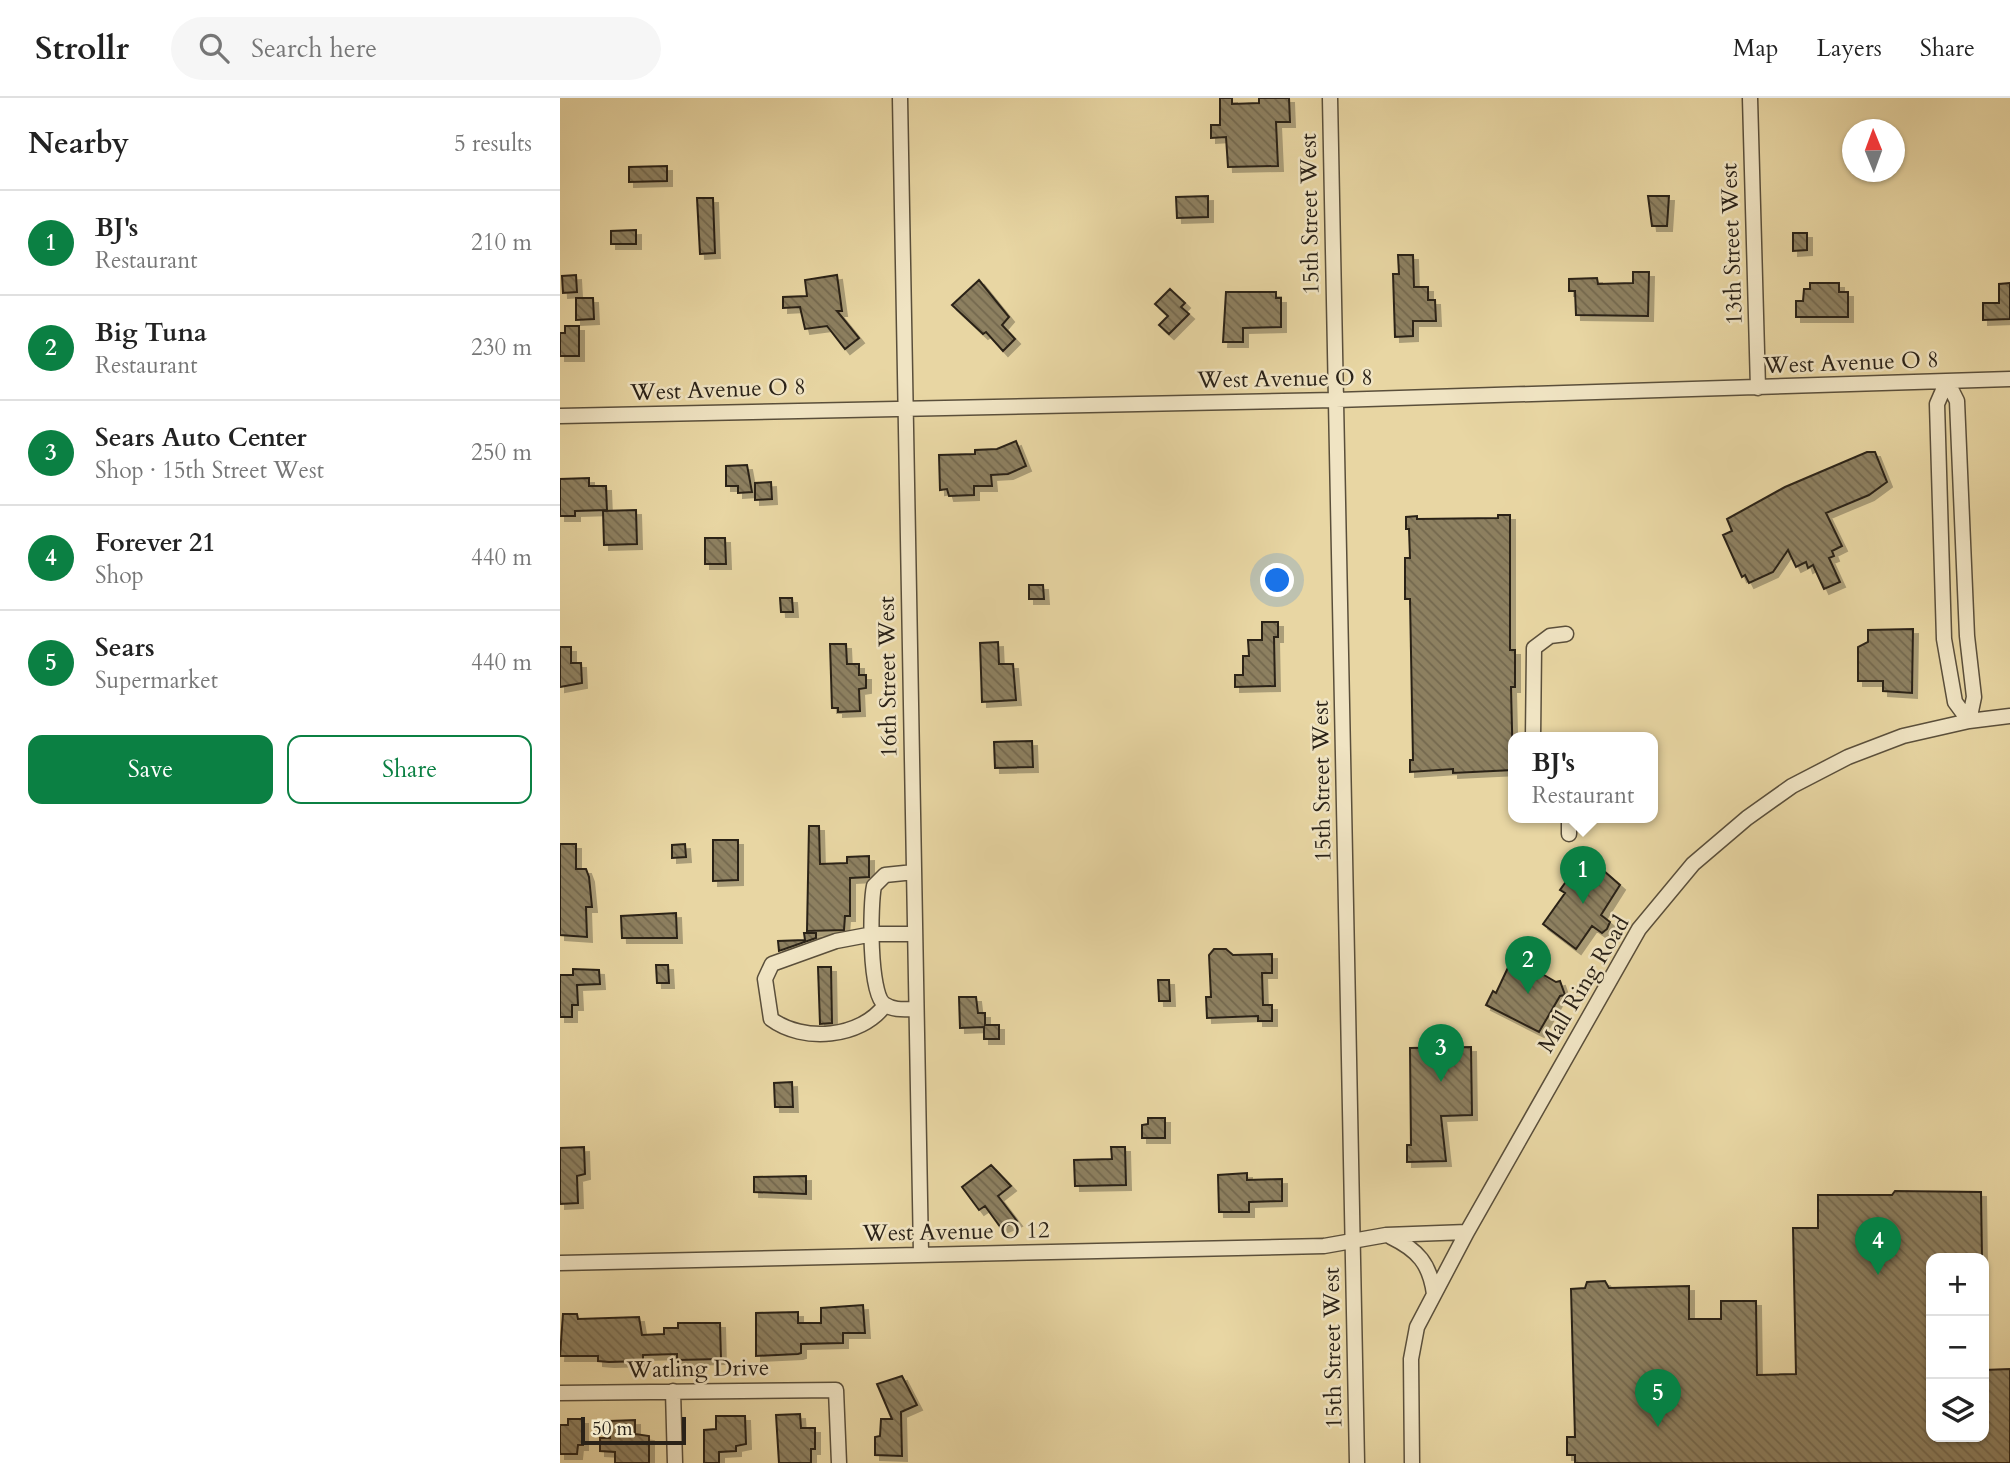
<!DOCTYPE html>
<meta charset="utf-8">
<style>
:root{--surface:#fff;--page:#f6f6f6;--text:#222;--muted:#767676;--line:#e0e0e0;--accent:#0b8043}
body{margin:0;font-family:Cardo,serif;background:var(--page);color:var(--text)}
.controls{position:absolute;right:21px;bottom:21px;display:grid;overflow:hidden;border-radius:14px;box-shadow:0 2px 5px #0004}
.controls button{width:63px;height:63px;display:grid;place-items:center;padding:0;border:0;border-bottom:2px solid var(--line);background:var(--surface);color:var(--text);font:35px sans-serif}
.compass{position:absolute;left:1282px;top:21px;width:63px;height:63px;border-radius:50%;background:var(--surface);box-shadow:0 2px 5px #0004;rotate:359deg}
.scale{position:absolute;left:21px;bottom:18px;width:105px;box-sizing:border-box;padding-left:7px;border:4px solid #2a2218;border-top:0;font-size:19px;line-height:24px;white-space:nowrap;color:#2a2218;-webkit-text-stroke:5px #f0e4c3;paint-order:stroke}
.you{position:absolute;left:718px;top:483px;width:24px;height:24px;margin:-18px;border:5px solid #fff;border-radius:50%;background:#1a73e8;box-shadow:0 0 0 10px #1a73e833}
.badge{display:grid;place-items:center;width:46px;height:46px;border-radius:50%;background:var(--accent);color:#fff;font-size:23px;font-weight:700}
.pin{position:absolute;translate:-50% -58px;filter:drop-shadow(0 2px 4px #0008)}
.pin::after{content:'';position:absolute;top:37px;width:24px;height:21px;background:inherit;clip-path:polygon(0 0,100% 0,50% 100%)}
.popup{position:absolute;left:948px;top:634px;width:150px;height:91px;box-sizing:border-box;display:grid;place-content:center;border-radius:14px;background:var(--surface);filter:drop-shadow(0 2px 5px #0005);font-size:23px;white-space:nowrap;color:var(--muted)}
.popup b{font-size:26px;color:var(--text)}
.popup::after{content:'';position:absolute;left:50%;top:100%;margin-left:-14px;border:14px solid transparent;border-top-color:var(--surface)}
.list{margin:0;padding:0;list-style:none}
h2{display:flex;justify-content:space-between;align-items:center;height:91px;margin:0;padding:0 28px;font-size:30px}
h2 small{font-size:23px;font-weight:400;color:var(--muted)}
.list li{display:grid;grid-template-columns:46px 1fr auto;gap:21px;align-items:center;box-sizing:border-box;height:105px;padding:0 28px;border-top:2px solid var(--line)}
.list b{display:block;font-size:26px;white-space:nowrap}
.list p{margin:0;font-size:23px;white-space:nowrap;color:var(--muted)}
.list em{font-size:23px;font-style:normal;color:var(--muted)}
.actions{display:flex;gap:14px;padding:21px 28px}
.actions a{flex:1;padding:16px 0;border:2px solid var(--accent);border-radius:14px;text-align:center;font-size:24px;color:var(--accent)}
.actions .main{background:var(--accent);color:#fff}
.icon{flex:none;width:38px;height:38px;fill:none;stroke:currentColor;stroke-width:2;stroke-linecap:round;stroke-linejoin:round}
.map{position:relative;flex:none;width:1450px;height:1365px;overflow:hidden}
header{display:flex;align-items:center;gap:42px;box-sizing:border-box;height:98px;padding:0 35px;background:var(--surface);border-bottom:2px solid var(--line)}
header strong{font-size:33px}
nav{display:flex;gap:38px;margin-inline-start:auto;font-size:24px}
.search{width:490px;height:63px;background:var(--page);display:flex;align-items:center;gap:18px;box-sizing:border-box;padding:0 24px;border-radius:38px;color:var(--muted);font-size:26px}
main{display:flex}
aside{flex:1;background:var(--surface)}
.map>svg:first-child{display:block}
.building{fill:url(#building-back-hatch);stroke:#2a2218;stroke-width:2;filter:url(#shadow)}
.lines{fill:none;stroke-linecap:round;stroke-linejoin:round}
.minor-casing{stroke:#5a4f3b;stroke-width:17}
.minor{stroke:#f0e4c3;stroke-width:14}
.labels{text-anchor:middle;stroke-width:5;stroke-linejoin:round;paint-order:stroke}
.street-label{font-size:23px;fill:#2a2218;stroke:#f0e4c3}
</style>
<header>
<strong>Strollr</strong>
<div class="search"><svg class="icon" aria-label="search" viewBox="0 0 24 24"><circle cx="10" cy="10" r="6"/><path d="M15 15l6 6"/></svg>Search here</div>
<nav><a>Map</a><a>Layers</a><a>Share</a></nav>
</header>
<main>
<aside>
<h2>Nearby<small>5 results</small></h2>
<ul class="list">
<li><span class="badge">1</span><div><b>BJ's</b><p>Restaurant</p></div><em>210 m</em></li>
<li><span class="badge">2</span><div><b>Big Tuna</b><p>Restaurant</p></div><em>230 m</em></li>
<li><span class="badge">3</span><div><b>Sears Auto Center</b><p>Shop · 15th Street West</p></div><em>250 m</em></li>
<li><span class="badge">4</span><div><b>Forever 21</b><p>Shop</p></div><em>440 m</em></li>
<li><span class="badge">5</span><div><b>Sears</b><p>Supermarket</p></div><em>440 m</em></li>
</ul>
<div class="actions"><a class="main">Save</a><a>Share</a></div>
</aside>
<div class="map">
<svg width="1450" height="1365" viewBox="0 0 1450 1365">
<defs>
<pattern id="building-back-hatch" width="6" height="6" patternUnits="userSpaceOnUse" patternTransform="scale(1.75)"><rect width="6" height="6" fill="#8d8060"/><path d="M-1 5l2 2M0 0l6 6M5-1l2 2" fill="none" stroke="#73684e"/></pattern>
<filter id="shadow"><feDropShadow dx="5" dy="5" stdDeviation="0" flood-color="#0004"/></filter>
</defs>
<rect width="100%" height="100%" fill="#e8d6a3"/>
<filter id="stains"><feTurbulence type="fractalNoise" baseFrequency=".00286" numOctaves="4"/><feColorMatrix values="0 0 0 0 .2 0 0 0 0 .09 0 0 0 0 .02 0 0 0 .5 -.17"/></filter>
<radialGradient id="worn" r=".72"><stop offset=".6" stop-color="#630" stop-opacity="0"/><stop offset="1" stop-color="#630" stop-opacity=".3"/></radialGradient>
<!-- building -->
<path class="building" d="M660,0H672V6L699,5V0H729L730,24H716L718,68L668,69L666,39L651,40V27H660Z
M107,68V83L69,84V69Z
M648,98V119L617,120L616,99Z
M1088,98H1109L1107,128H1092Z
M137,100H153L155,155L140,156Z
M76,132V146H51V133Z
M1233,135H1247V152L1233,153Z
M838,157H853L854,189H868V202H875L876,223H853V238L835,239L833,176H839Z
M1073,174H1089L1088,218L1016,217L1015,193H1009V181L1037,180L1038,186L1073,185Z
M16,177L17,194L3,195L2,178Z
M277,177L282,213H277L299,240L285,251L267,228L245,231L240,209L223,210V199L247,198L245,182Z
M419,182L449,219L442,227L455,241L443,253L426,234L423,236L392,207Z
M1250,185H1279V194H1288V219H1236V203H1243L1244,191H1250Z
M1450,185V221L1423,222V205H1439V186Z
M610,191L625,205L621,209L629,216L609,236L599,227L608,218L595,206Z
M666,194H716V200H721V229L683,230V244H663Z
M16,200H33L34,221L16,222Z
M5,228H19V258H0V235H5Z
M456,343L466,368L448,376L431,377L432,388H414V397L389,398L387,391L380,392L379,357L415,356V352L437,351Z
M1307,354H1315L1327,384L1309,397L1266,415L1282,448L1272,453L1274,458L1269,460L1280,484L1264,491L1253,467L1248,470L1246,464L1236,469L1228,452L1213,474L1189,485L1185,477L1182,479L1163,437L1172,433L1167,421L1225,389Z
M187,367L192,394L178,395V388H166V368Z
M29,380V388H46L47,412L15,413V418H0V381Z
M211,384L212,401L195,402V385Z
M76,412L77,446L44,447L43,413Z
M938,417H950V552H955V589H951L953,672L893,675V671L850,674V662H853L850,501H845V460H850L849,431H846V419L857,418V421L938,420Z
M145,440H165L166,466H145Z
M469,487H483L484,501H469Z
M220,500H232L233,514H221Z
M702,524H718V539H714L715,588L675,589V577H683V558H689L688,542H702Z
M1353,531L1352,595L1323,593V583H1298V549L1308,544V532Z
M438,544L439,566H453L456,602L422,604L420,545Z
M270,546H286L287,566H299V577H306V590L299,591L300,613L278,614V610H272Z
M0,549H11V565H21L22,585L0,589Z
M472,643L473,669L435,670L434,644Z
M249,728H259L260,766L287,765V759L309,758V779L290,780V818H285L284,832L247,833Z
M153,742H178V782L153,783Z
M0,746H16V771H26L29,779L32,809H26L27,839L0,837Z
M125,746L126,759L112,760V747Z
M1028,759L1060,787L1041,817L1050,824L1047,831L1042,835L1032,828L1016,851L983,826L1005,795L1000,792L1023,760L1026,762Z
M116,815L117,840H62L61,818Z
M244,835H256V840L219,853L218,843L245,842Z
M654,851H666L673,857L712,856V875H702L703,907H712V923H698V918L647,920L646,899H651L649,857Z
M953,859L996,884L1000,883L1005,897L1000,898L979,934L926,907L933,893L936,895Z
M96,867H108L109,885H97Z
M258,869H271L272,925L260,926Z
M13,871L39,872L40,886L17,887L18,907H12V919H0V877H13Z
M598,882H609L610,903H599Z
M399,899H416L418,915H425V927H439V941H424V929L400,930Z
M911,949L912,1017L881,1018L886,1063L847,1064V1047H851L850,950Z
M232,984L233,1009H215L214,985Z
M588,1020H605V1040H582V1027L588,1026Z
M24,1049L25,1076L17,1078L18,1105L0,1106V1050Z
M551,1049H565L566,1087L515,1088L514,1062L552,1061Z
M431,1067L451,1088L438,1098L457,1123L441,1130L425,1108L419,1112L402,1089Z
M687,1075V1082L722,1081V1103L689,1104V1114H659L658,1077Z
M246,1078V1096L194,1094V1079Z
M1335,1093L1421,1094L1422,1160H1371V1339H1424V1272L1450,1271V1365H1015V1357H1007V1339H1015L1011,1191L1025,1190L1027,1184L1045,1183L1049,1190L1129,1188V1221H1161V1203H1196L1197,1277L1236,1276L1233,1130H1258V1097H1332Z
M303,1207L305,1235H283V1245L241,1246V1255L238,1256L196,1258V1215L238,1214V1225H261V1210Z
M3,1216H17L18,1221L79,1219L82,1237L104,1236V1230H118V1225H160L161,1261L117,1262V1256L83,1257V1263L49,1264L38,1263V1258H0Z
M342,1278L357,1307L341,1314L342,1358L315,1357V1339L320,1338L321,1321H332L317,1286Z
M240,1316L241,1330H255V1351H251V1365H219L216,1317Z
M156,1318H185L186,1346L176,1348V1353L159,1354V1365H144V1332L156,1331Z
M8,1321H23V1347H18L17,1356H0V1327H8Z
M75,1322V1336L89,1338V1365H55V1354L40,1353V1340H50V1323Z"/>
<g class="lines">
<!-- minor casing -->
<g class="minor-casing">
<path id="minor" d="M340,0L361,1156
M770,0L797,1365
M1190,0L1198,290
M1387,283L1377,306L1384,541L1395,604L1409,623
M1387,283L1397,303L1407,538L1414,599L1409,623
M0,318L776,302L1450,281
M973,640L974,550L990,538L1006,536
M1009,720V736
M354,774L325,777L314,788C310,807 309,895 324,906C334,913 346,911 356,911
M325,907C301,940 243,945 211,921L205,881L212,866L276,843L313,836H355
M831,1139C858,1152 870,1166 874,1196
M0,1165L764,1148L826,1137L907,1134
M113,1293L115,1365
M0,1295L276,1292L279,1365
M852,1365L851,1261L857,1229L907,1134L1079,831L1133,766L1187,720L1232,688L1288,659L1343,638L1409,623L1450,618"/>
</g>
<!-- minor -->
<use href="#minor" class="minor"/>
</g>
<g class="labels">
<!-- street labels -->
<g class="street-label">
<text transform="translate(749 116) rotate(-91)" y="8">15th Street West</text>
<text transform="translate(1171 146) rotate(-92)" y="8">13th Street West</text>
<text transform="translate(1291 264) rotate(-2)" y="8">West Avenue O 8</text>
<text transform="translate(725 280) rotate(-1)" y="8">West Avenue O 8</text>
<text transform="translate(158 291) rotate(-2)" y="8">West Avenue O 8</text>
<text transform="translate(327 579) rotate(-91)" y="8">16th Street West</text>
<text transform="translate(761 683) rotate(-91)" y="8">15th Street West</text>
<text transform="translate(1023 886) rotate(-59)" y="8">Mall Ring Road</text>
<text transform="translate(396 1133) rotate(-1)" y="8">West Avenue O 12</text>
<text transform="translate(772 1250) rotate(-91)" y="8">15th Street West</text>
<text transform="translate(138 1270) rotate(-1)" y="8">Watling Drive</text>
</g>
</g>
<rect width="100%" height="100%" filter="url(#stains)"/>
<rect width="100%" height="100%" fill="url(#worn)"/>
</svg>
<div class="controls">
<button>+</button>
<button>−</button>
<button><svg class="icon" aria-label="layers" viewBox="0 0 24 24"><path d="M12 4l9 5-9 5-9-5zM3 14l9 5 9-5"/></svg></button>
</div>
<svg class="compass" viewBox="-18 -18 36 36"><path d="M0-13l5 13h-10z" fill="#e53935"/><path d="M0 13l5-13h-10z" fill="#767676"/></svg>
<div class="scale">50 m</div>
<div class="you"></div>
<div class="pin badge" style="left:1023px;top:806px">1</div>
<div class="popup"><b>BJ's</b>Restaurant</div>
<div class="pin badge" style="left:968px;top:896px">2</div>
<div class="pin badge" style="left:881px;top:984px">3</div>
<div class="pin badge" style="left:1318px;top:1177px">4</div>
<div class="pin badge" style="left:1098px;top:1329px">5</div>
</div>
</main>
